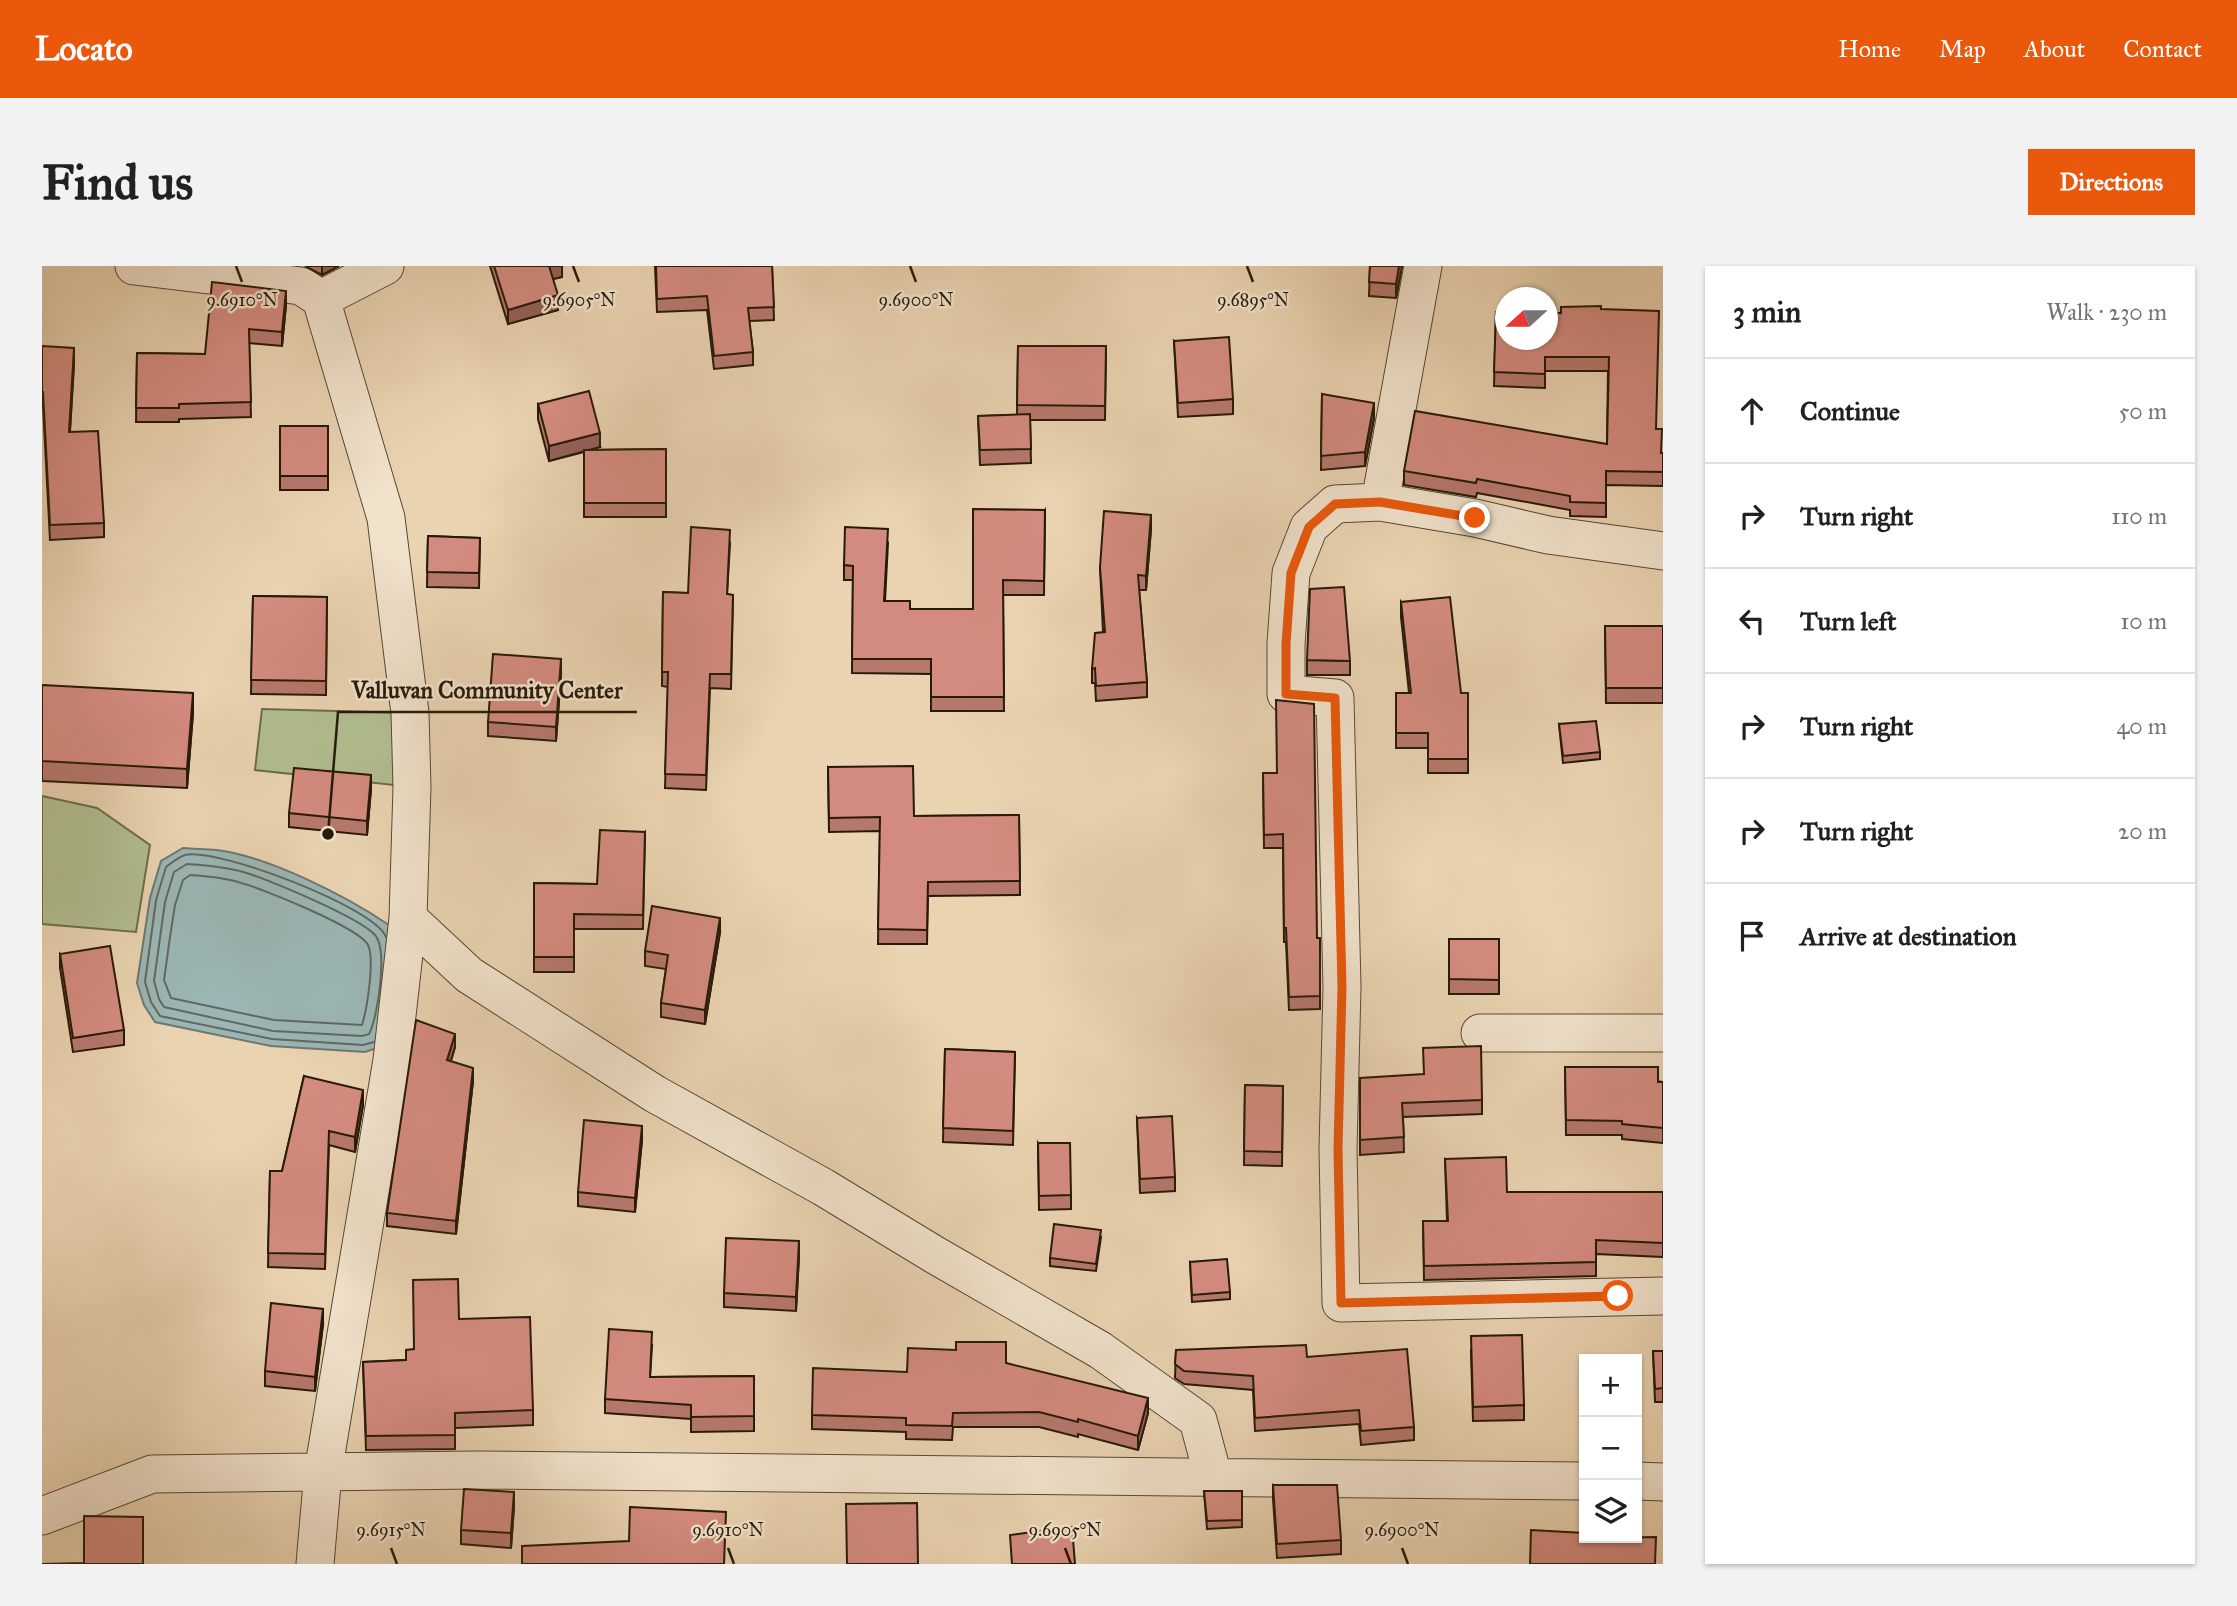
<!DOCTYPE html>
<meta charset="utf-8">
<style>
:root{--surface:#fff;--page:#f2f2f2;--text:#202124;--muted:#757577;--line:#e0e0e0;--accent:#ea580c}
body{margin:0;font-family:"IM FELL Great Primer",serif;background:var(--page);color:var(--text)}
.controls{position:absolute;right:21px;bottom:21px;display:grid;overflow:hidden;border-radius:0px;box-shadow:0 2px 5px #0004}
.controls button{width:63px;height:63px;display:grid;place-items:center;padding:0;border:0;border-bottom:2px solid var(--line);background:var(--surface);color:var(--text);font:35px sans-serif}
.compass{position:absolute;left:1453px;top:21px;width:63px;height:63px;border-radius:50%;background:var(--surface);box-shadow:0 2px 5px #0004;rotate:249deg}
.stop{position:absolute;width:21px;height:21px;margin:-16px;border:5px solid #ea580c;border-radius:50%;background:#fff}
.stop.end{background:#ea580c;border-color:#fff;box-shadow:0 2px 7px #0008}
.list{margin:0;padding:0;list-style:none}
h2{display:flex;justify-content:space-between;align-items:center;height:91px;margin:0;padding:0 28px;font-size:30px}
h2 small{font-size:23px;font-weight:400;color:var(--muted)}
.list li{display:grid;grid-template-columns:46px 1fr auto;gap:21px;align-items:center;box-sizing:border-box;height:105px;padding:0 28px;border-top:2px solid var(--line)}
.list b{display:block;font-size:26px;white-space:nowrap}
.list em{font-size:23px;font-style:normal;color:var(--muted)}
.icon{flex:none;width:38px;height:38px;fill:none;stroke:currentColor;stroke-width:2;stroke-linecap:round;stroke-linejoin:round}
.map{position:relative;flex:none;width:1621px;height:1298px;overflow:hidden;border-radius:0px}
header{display:flex;align-items:center;gap:42px;box-sizing:border-box;height:98px;padding:0 35px;background:var(--accent);color:#fff}
header strong{font-size:33px}
nav{display:flex;gap:38px;margin-inline-start:auto;font-size:24px}
.intro{display:flex;align-items:center;justify-content:space-between;box-sizing:border-box;height:168px;padding:0 42px}
h1{margin:0;font-size:49px}
.button{padding:18px 32px;border-radius:0px;background:var(--accent);color:#fff;font-size:24px;font-weight:700}
main{display:flex;gap:42px;padding:0 42px}
aside{flex:1;background:var(--surface);border-radius:0px;box-shadow:0 2px 5px #0004}
.map>svg:first-child{display:block}
.green{fill:#b1be90;stroke:#6c6c4c;stroke-width:2}
.water{fill:#9bb6b5;stroke:#6d7870;stroke-width:2}
.lines{fill:none;stroke-linecap:round;stroke-linejoin:round}
.shore{stroke:#61685f;stroke-width:2}
.minor-casing{stroke:#584833;stroke-width:39}
.minor{stroke:#f1e2cc;stroke-width:37}
.wall{fill:#b6786d;stroke:#271a09;stroke-width:2}
.shaded-wall{fill:#946159;stroke:#271a09;stroke-width:2}
.building{fill:#d48b7f;stroke:#271a09;stroke-width:2}
.route{stroke:#ea580c;stroke-width:9}
.ticks{fill:none;stroke:#271a09;stroke-width:2.5}
.ticks-label{font-size:18px;text-anchor:middle;fill:#271a09;stroke:#f1e2cc;stroke-width:5;stroke-linejoin:round;paint-order:stroke}
.leader{fill:none;stroke:#271a09;stroke-width:2.5}
.callout-dot{fill:#271a09;stroke:#f1e2cc;stroke-width:2.5}
.callout-label{font-size:23px;text-anchor:middle;font-weight:bold;fill:#271a09;stroke:#f1e2cc;stroke-width:5;stroke-linejoin:round;paint-order:stroke}
</style>
<header>
<strong>Locato</strong>
<nav><a>Home</a><a>Map</a><a>About</a><a>Contact</a></nav>
</header>
<div class="intro"><h1>Find us</h1><a class="button">Directions</a></div>
<main>
<div class="map">
<svg width="1621" height="1298" viewBox="0 0 1621 1298">
<rect width="100%" height="100%" fill="#ead3b1"/>
<filter id="stains"><feTurbulence type="fractalNoise" baseFrequency=".00286" numOctaves="4"/><feColorMatrix values="0 0 0 0 .2 0 0 0 0 .09 0 0 0 0 .02 0 0 0 .5 -.17"/></filter>
<radialGradient id="worn" r=".72"><stop offset=".6" stop-color="#630" stop-opacity="0"/><stop offset="1" stop-color="#630" stop-opacity=".3"/></radialGradient>
<!-- green -->
<path class="green" d="M220,443L368,447L370,521L213,504Z
M0,530L55,542L108,579L94,666L0,658Z"/>
<!-- water -->
<path class="water" d="M141,582C152,583 163,583 174,584C226,590 304,630 347,659L338,781L323,786L229,780L113,756L102,739L95,717L108,632L119,595Z"/>
<g class="lines">
<!-- shore -->
<path class="shore" d="M145,598C163,599 180,601 198,605C223,612 317,651 333,669C346,684 336,751 327,768L320,770L231,765L122,741L117,733L112,715L123,636L132,606Z
M148,609C164,610 180,611 196,616C217,621 318,662 326,679C333,693 325,743 320,759L232,754L129,732L122,714L128,671L133,639L141,614Z
M332,776L321,779L230,773L118,750L109,736L103,716L114,634L124,601C129,597 137,591 143,589C175,581 334,642 344,671"/>
<!-- minor casing -->
<g class="minor-casing">
<path id="minor" d="M92,0L259,20L279,33L344,252L368,447L370,521L366,652L350,794L281,1206L273,1298
M279,33L343,0
M1338,236L1381,0
M1621,285L1506,269L1433,252L1338,236L1293,238L1267,261L1249,307L1244,378V428L1293,432L1300,721L1296,883L1299,1037L1621,1030
M366,652L427,709L613,828L781,921L893,989L1058,1084L1156,1154L1171,1210
M1438,767H1621
M1595,1215L1621,1216
M0,1250L110,1208L433,1204L1542,1215"/>
</g>
<!-- minor -->
<use href="#minor" class="minor"/>
</g>
<!-- wall -->
<path class="wall" d="M263,0H297L280,9Z
M448,0H520V11L511,13L516,44L466,58Z
M613,0H730L732,54L707,55L711,86V99L672,103L665,44L615,46Z
M1328,0H1360L1354,32L1327,30Z
M244,39L240,80L207,77L209,151L137,153V156H94L95,87L163,88Z
M1559,43L1614,163L1619,187H1621V220L1564,219V251L1528,250V244L1435,227L1434,231L1362,219V205L1565,178L1566,105H1503V122L1452,120L1454,46L1519,47Z
M1132,75L1191,133V148L1136,151Z
M0,80L32,97L28,166L62,257V271L8,274L1,140H0Z
M976,80H1064L1063,154H988L989,197L938,199L936,150L975,149Z
M1280,128L1332,152L1323,200L1279,204Z
M496,138L558,181L548,184L624,183V251H542V186L507,195L496,153Z
M238,160H286V224H238Z
M1003,244L1002,329H961L962,445H889V408L810,407L811,314H802V299L846,277L843,335L868,343H931Z
M1109,263L1104,324H1097L1105,416V431L1054,435L1053,417H1050V403L1061,366L1058,301Z
M386,270L438,272L437,322L385,321Z
M688,278L685,328L691,329L689,423L668,422L664,524L623,522L626,421L620,420L621,326L646,327Z
M211,330L285,331L284,429L209,428Z
M1359,336L1419,427H1426V507H1386V482H1354V427H1367L1359,351Z
M1563,360H1621V437H1564Z
M1265,394L1308,395V409H1265Z
M519,408L514,475L446,470V456Z
M0,419L151,447L145,522L0,515Z
M1517,458L1558,486V493L1521,497Z
M786,501L872,550L977,549L978,629L886,630L885,678H836L838,565L787,566Z
M1221,507L1275,672H1278V743L1247,744L1244,676H1242L1241,582H1222Z
M329,523L325,569L247,561V547Z
M603,566L601,663H532V706H492V617L555,618Z
M678,666L663,758L619,751V737L624,703L603,700V685Z
M1407,673H1457V728H1407Z
M18,688L82,764V779L31,786L18,702Z
M413,781L409,795L431,815L414,968L345,960V947Z
M903,783L973,786L971,879L901,876Z
M1523,801L1621,816V877L1580,873V869H1524Z
M262,810L321,839L313,886L287,879L283,1003L226,1001L228,905H240Z
M1318,812L1440,834V848L1361,851L1362,886L1318,889Z
M1203,819L1241,820L1240,900L1202,899Z
M1095,852L1133,911V925L1098,927Z
M600,874L593,946L536,940V926Z
M996,877L1029,929V943L997,944Z
M1403,893L1465,926H1621V991L1554,988V1010L1382,1014L1381,955H1405Z
M1059,971L1054,1005L1008,1000V992Z
M757,990L754,1045L682,1041V1027Z
M1148,996L1188,1026V1033L1150,1036Z
M417,1053L491,1144V1159L413,1162V1183L324,1184L321,1096L364,1094L372,1083Z
M281,1058L273,1125L223,1120V1105Z
M610,1080L608,1111L712,1110V1165L649,1166V1153L563,1147V1133Z
M1134,1084L1265,1091L1372,1161V1174L1319,1179L1317,1158L1213,1165L1211,1124L1142,1118L1133,1112Z
M1429,1085L1482,1139V1154L1431,1155Z
M1611,1085H1621V1136H1613Z
M964,1097L1106,1147L1096,1184L1036,1168V1171L997,1161H911L910,1174L864,1173V1166L770,1163V1149L865,1106Z
M1231,1219L1299,1274V1288L1235,1292L1231,1233Z
M1162,1225H1200V1261L1165,1263Z
M472,1240L469,1282L419,1278V1264Z"/>
<!-- shaded-wall -->
<path class="shaded-wall" d="M280,0H297L280,9Z
M507,0H520V11L507,14Z
M1357,0H1360L1354,32V18Z
M244,25V39L240,80V66Z
M516,29V44L466,58V44Z
M32,82V97L27,180V166Z
M1332,137V152L1323,200V186Z
M558,167V181L507,195V180Z
M1109,249V263L1104,324V310Z
M519,393V408L514,475V461Z
M151,427V447L145,522V503Z
M329,509V523L325,569V555Z
M678,652V666L663,758V744Z
M413,768V781L405,807V794Z
M431,802V815L414,968V955Z
M321,824V839L313,886V871Z
M600,860V874L593,946V932Z
M757,975V990L754,1045V1031Z
M281,1043V1058L273,1125V1111Z
M1106,1132V1147L1096,1184V1170Z
M472,1226V1240L469,1282V1267Z"/>
<!-- building -->
<path class="building" d="M452,0H507L516,29L466,44Z
M614,0H730L732,41L706,42L711,86L672,90L665,30L615,33Z
M1328,0H1357L1354,18L1327,16Z
M170,16L244,25L240,66L207,63L209,136L137,138V142H94L95,87L163,88Z
M1559,40V43L1617,45L1614,163H1620L1619,187H1621V206L1564,205V237L1528,236V230L1435,213L1434,217L1362,205L1373,145L1565,178L1567,91H1503V108L1452,106L1454,46H1464V74H1506V47H1519V41Z
M1187,71L1191,133L1136,137L1132,75Z
M0,80L32,82L27,166L56,165L62,257L8,259L1,126H0Z
M976,80H1064L1063,140L975,139Z
M547,125L558,167L507,180L496,138Z
M1280,128L1332,137L1323,186L1279,190Z
M988,148L989,183L938,184L936,150Z
M238,160H286V210H238Z
M624,183V237H542V184Z
M931,243L1003,244L1002,315L961,314L962,431H889V393H810L811,300L802,299L803,261L846,263L842,335H868V343H931Z
M1062,245L1109,249L1104,310L1096,309L1105,416L1054,420L1053,402L1050,403L1053,367L1063,366L1058,301Z
M649,261L688,264L685,328L691,329L689,408H668L664,509L623,508L626,406H620L621,326L646,327Z
M386,270L438,272L437,307L385,306Z
M1302,321L1308,395L1265,394L1268,323Z
M211,330L285,331L284,415L209,414Z
M1408,331L1419,427H1426V493H1386V467H1354V427H1369L1359,336Z
M1563,360H1621V422H1564Z
M451,388L519,393L514,461L446,456Z
M0,419L151,427L145,503L0,495Z
M1234,434L1272,438L1275,672H1278V730L1247,731L1244,662H1242L1241,568L1222,569L1221,507H1235Z
M1554,455L1558,486L1521,490L1517,458Z
M871,500L872,550L977,549L978,615L886,616L885,664L836,663L838,551L787,552L786,501Z
M252,502L329,509L325,555L247,547Z
M558,564L603,566L601,649L532,648V691H492V617L555,618Z
M610,640L678,652L663,744L619,737L626,689L603,685Z
M1407,673H1457V714L1407,713Z
M68,680L82,764L31,772L18,688Z
M374,754L413,768L405,794L431,802L414,955L345,947Z
M1439,780L1440,834L1360,837L1362,871L1318,874V812L1382,808L1381,782Z
M903,783L973,786L971,865L901,862Z
M1523,801H1616V816H1621V862L1580,858V855L1524,854Z
M262,810L321,824L313,871L287,865L283,988L226,987L228,905H240Z
M1203,819L1241,820L1240,886L1202,885Z
M1130,850L1133,911L1098,913L1095,852Z
M542,854L600,860L593,932L536,926Z
M996,877H1028L1029,929L997,930Z
M1464,891L1465,926H1621V977L1554,974V996L1382,1000L1381,955H1406L1403,893Z
M1012,958L1059,964L1054,998L1008,992Z
M684,972L757,975L754,1031L682,1027Z
M1185,993L1188,1026L1150,1029L1148,996Z
M416,1013L417,1053L488,1051L491,1144L413,1147V1169L324,1170L321,1096L364,1094V1084L372,1083L371,1014Z
M229,1037L281,1043L273,1111L223,1105Z
M567,1063L610,1066L608,1111L712,1110V1150L649,1151V1139L563,1133Z
M1480,1069L1482,1139L1431,1141L1429,1070Z
M914,1076H964V1097L1106,1132L1096,1170L1036,1153V1156L997,1146L911,1147L910,1160L864,1159V1152L770,1149L771,1102L865,1106L866,1082L914,1084Z
M1264,1079L1265,1091L1365,1083L1372,1161L1319,1165L1317,1144L1213,1152L1211,1110L1142,1105L1133,1098L1134,1084Z
M1611,1085H1621V1122L1613,1123Z
M1231,1219H1295L1299,1274L1235,1278Z
M422,1223L472,1226L469,1267L419,1264Z
M1162,1225H1200V1254L1165,1255Z
M875,1237L876,1298H805L804,1238Z
M588,1241L684,1246L682,1298H480V1280L587,1275Z
M42,1250L101,1251V1298H0L42,1297Z
M1030,1261L1033,1298H970L968,1269Z
M1489,1264L1542,1267V1272L1614,1271L1613,1298H1488Z"/>
<g class="lines">
<!-- route -->
<path class="route" d="M1433,252L1338,236L1293,238L1267,261L1249,307L1244,378V428L1293,432L1300,721L1296,883L1299,1037L1576,1030"/>
</g>
<!-- ticks -->
<path class="ticks" d="M194,0L200,16M531,0L537,16M868,0L874,16M1205,0L1211,16M349,1282L355,1298M686,1282L692,1298M1023,1282L1029,1298M1360,1282L1366,1298"/>
<g class="ticks-label">
<text x="200" y="40">9.6910°N</text>
<text x="537" y="40">9.6905°N</text>
<text x="874" y="40">9.6900°N</text>
<text x="1211" y="40">9.6895°N</text>
<text x="349" y="1270">9.6915°N</text>
<text x="686" y="1270">9.6910°N</text>
<text x="1023" y="1270">9.6905°N</text>
<text x="1360" y="1270">9.6900°N</text>
</g>
<!-- callouts -->
<path class="leader" d="M286 568L296 446H595"/>
<circle class="callout-dot" cx="286" cy="568" r="7"/>
<g class="callout-label">
<text x="445" y="432">Valluvan Community Center</text>
</g>
<rect width="100%" height="100%" filter="url(#stains)"/>
<rect width="100%" height="100%" fill="url(#worn)"/>
</svg>
<div class="controls">
<button>+</button>
<button>−</button>
<button><svg class="icon" aria-label="layers" viewBox="0 0 24 24"><path d="M12 4l9 5-9 5-9-5zM3 14l9 5 9-5"/></svg></button>
</div>
<svg class="compass" viewBox="-18 -18 36 36"><path d="M0-13l5 13h-10z" fill="#e53935"/><path d="M0 13l5-13h-10z" fill="#757577"/></svg>
<div class="stop" style="left:1576px;top:1030px"></div>
<div class="stop end" style="left:1433px;top:252px"></div>
</div>
<aside>
<h2>3 min<small>Walk · 230 m</small></h2>
<ul class="list">
<li><svg class="icon" aria-label="ahead" viewBox="0 0 24 24"><path d="M12 20V5M6 11l6-6 6 6"/></svg><div><b>Continue</b></div><em>50 m</em></li>
<li><svg class="icon" aria-label="right" viewBox="0 0 24 24"><path d="M7 20v-9h11M14 6l5 5-5 5"/></svg><div><b>Turn right</b></div><em>110 m</em></li>
<li><svg class="icon" aria-label="left" viewBox="0 0 24 24"><path d="M17 20v-9H6M10 6l-5 5 5 5"/></svg><div><b>Turn left</b></div><em>10 m</em></li>
<li><svg class="icon" aria-label="right" viewBox="0 0 24 24"><path d="M7 20v-9h11M14 6l5 5-5 5"/></svg><div><b>Turn right</b></div><em>40 m</em></li>
<li><svg class="icon" aria-label="right" viewBox="0 0 24 24"><path d="M7 20v-9h11M14 6l5 5-5 5"/></svg><div><b>Turn right</b></div><em>20 m</em></li>
<li><svg class="icon" aria-label="arrive" viewBox="0 0 24 24"><path d="M6 21V4h12l-3 4 3 4H6"/></svg><div><b>Arrive at destination</b></div></li>
</ul>
</aside>
</main>
